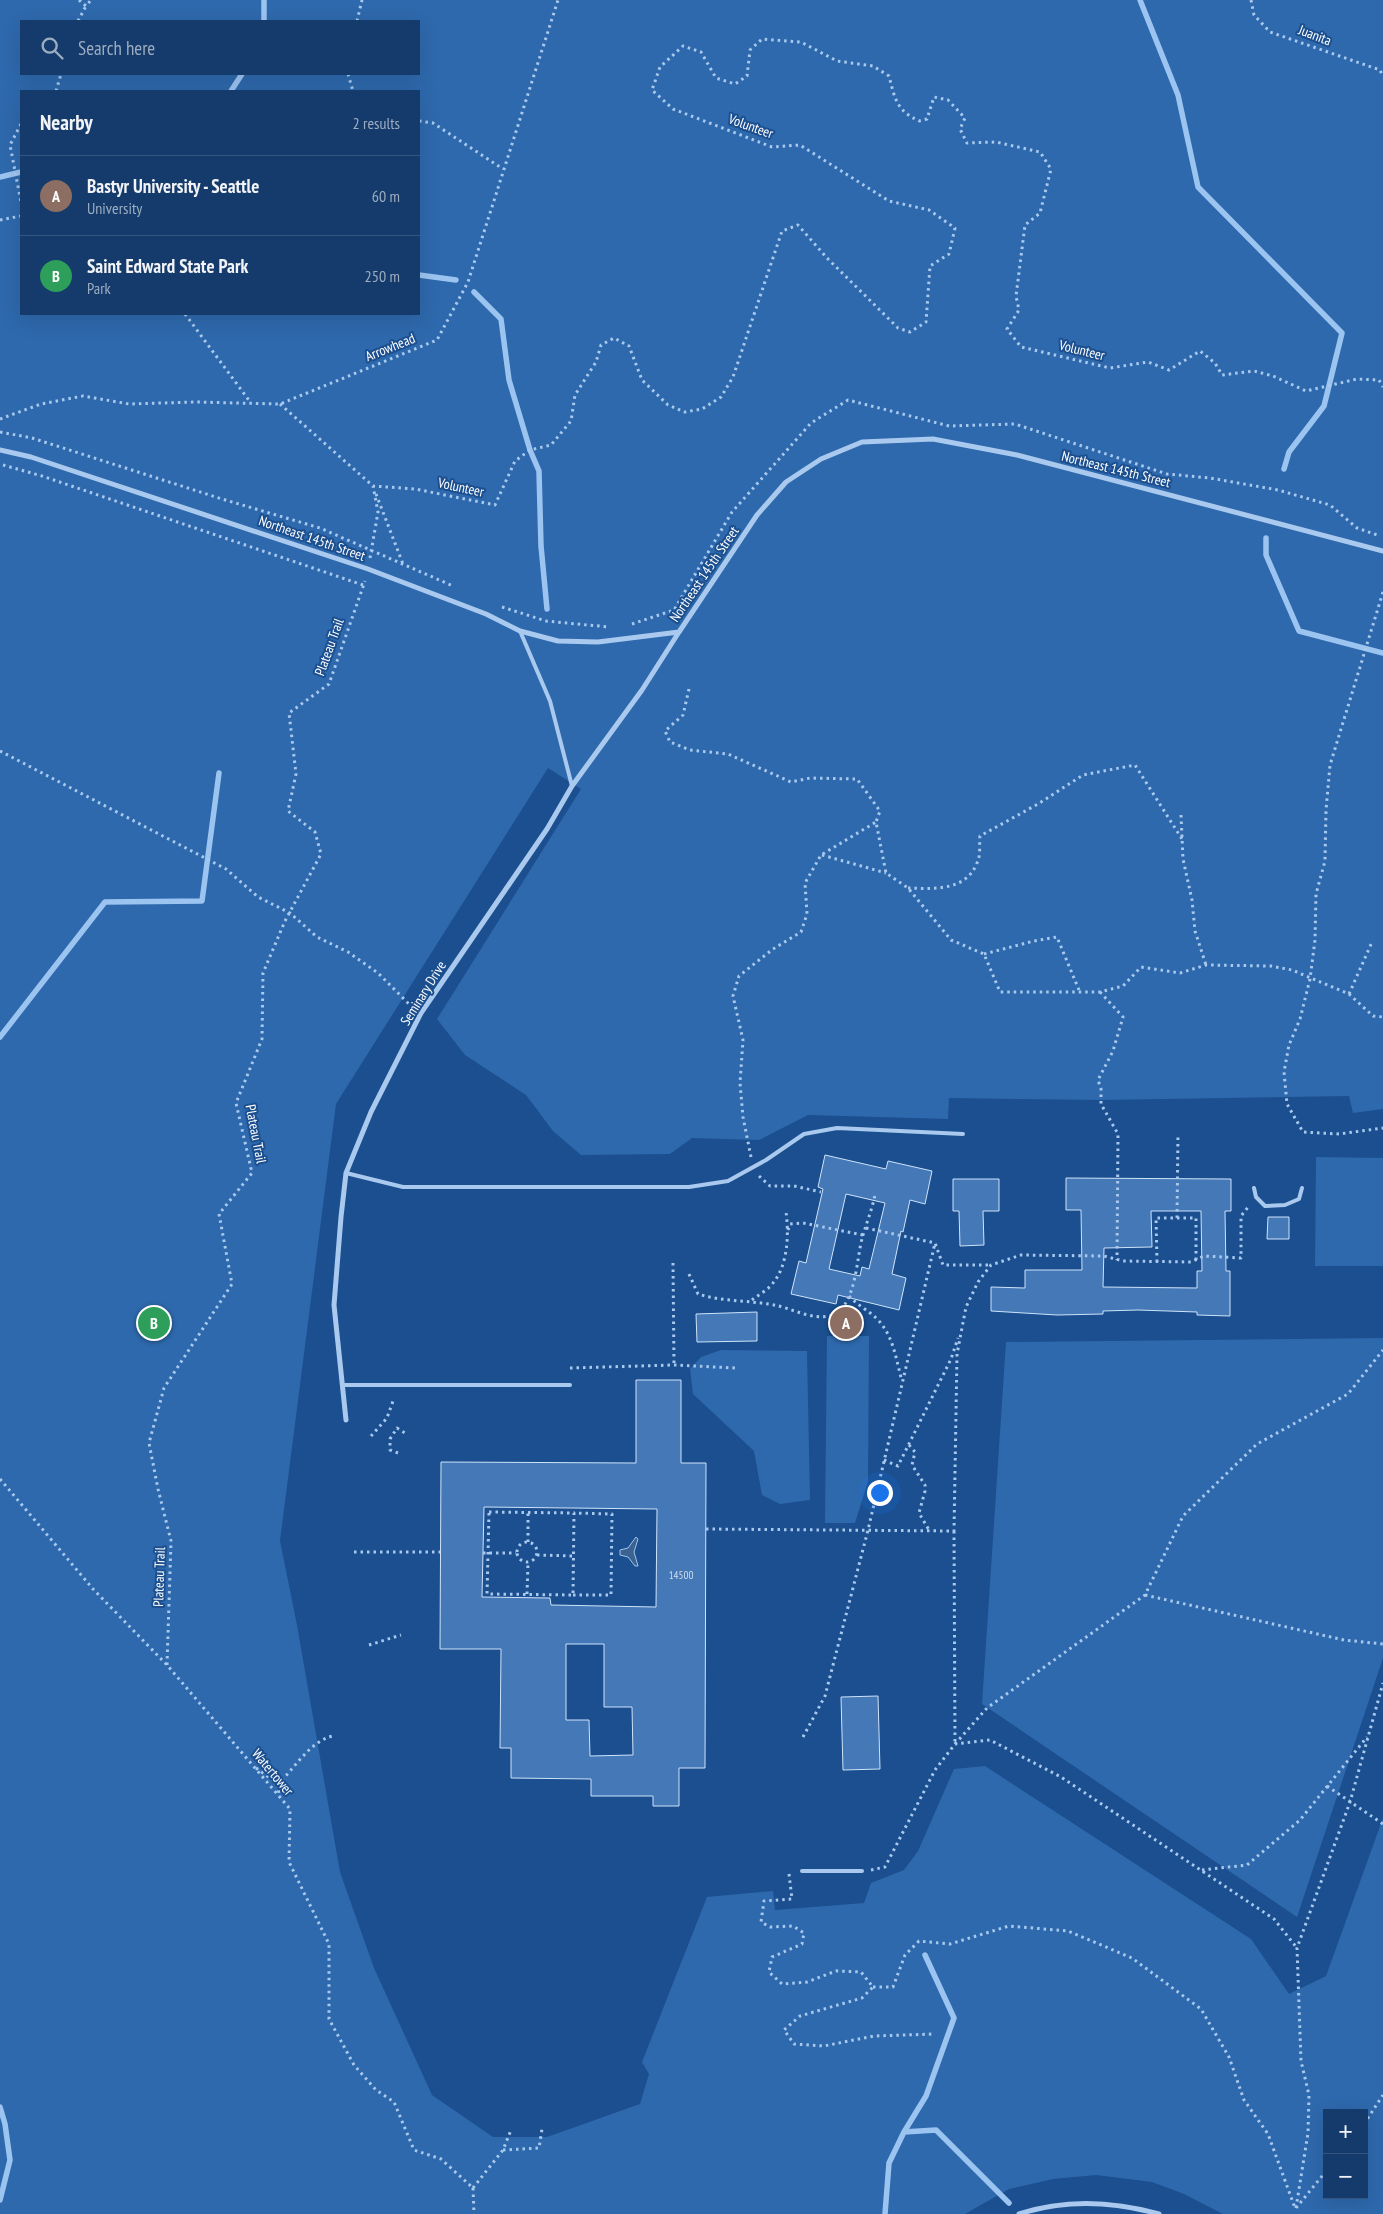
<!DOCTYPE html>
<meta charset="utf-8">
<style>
:root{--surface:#143b6b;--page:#214673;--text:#f1f3f6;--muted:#9dadc1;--line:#33557e;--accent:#ea580c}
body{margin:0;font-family:"PT Sans Narrow",sans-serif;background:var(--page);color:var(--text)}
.controls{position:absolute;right:15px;bottom:15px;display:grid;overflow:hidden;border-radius:0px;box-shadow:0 5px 20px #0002}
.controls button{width:45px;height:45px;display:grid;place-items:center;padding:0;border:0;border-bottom:1px solid var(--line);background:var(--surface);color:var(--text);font:25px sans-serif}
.you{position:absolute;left:879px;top:1492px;width:18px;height:18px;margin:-12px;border:4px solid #fff;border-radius:50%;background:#1a73e8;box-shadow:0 0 0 8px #1a73e833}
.badge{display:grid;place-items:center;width:32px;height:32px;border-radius:50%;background:var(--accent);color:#fff;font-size:16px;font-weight:700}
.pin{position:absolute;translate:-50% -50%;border:2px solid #fff;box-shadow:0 1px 5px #0006}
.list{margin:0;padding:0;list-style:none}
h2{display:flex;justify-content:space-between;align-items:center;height:65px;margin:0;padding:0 20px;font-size:21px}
h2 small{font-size:16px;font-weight:400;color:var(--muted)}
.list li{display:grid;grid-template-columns:32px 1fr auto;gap:15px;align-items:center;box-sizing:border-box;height:80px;padding:0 20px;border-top:1px solid var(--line)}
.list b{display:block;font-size:19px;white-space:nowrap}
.list p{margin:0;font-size:16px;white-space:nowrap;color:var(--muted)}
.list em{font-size:16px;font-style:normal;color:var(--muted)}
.icon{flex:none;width:28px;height:28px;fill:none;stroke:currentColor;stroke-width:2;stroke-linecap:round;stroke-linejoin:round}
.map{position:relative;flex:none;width:1383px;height:2214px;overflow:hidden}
.search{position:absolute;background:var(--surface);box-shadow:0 5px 20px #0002;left:20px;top:20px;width:400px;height:55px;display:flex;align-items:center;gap:12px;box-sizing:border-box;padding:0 18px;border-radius:0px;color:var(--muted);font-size:19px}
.panel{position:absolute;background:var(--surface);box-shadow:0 5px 20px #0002;left:20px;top:90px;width:400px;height:225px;border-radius:0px}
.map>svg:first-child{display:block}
.green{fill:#2e69ad;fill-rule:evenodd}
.water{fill:#3c6290;stroke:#9cc4f0}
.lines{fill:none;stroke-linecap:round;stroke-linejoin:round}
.stream{stroke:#9cc4f0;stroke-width:5.5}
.building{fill:#4478b7;stroke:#cfe3fa;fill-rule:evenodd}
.path{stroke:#a9c9ee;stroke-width:3;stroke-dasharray:2.5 4;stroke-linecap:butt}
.service{stroke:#a9c9ee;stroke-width:4}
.minor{stroke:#a9c9ee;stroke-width:5}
.labels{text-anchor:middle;stroke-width:4;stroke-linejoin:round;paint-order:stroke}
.number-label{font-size:11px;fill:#d0dded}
.street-label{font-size:14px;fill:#fff;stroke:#1b4f8f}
</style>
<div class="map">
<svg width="1383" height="2214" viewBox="0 0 1383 2214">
<rect width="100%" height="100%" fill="#1b4f8f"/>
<!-- green -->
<path class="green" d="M0,0H1383V1109L1353,1113L1349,1096L1102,1100L949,1098L948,1119L808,1115L759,1140L692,1138L670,1154L581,1155L553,1131L526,1095L465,1055L437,1019L581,789L548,768L336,1104L280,1541L297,1625L340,1872L374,1968L432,2095L493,2137H547L640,2104L649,2074L642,2062L707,1897L773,1891L775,1910L864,1903L871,1883L904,1870L918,1851L954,1769L985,1766L1251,1939L1289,1994L1326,1976L1383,1818V2214H1223L1184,2194L1152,2182L1096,2175L1053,2179L1009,2189L965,2214H0ZM21,21H419V74H21ZM21,91H419V314H21ZM1327,2113H1364V2195H1327Z
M1316,1157L1383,1158V1266H1315Z
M827,1336H869L868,1481L855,1523H825Z
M1383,1338V1658L1297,1917L982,1704L1006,1342Z
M721,1350L807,1351L810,1500L780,1504L762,1495L754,1451L693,1394L690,1369L701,1357Z"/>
<!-- water -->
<path class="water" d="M636,1537L638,1539L634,1552L638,1566H635L628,1557L620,1555V1550L628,1548Z"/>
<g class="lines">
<!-- stream -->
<path class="stream" d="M264,0V21
M1140,0L1178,95L1198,187L1342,333L1324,406L1289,452L1284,469
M231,91L242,74
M0,177L21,172
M419,275L456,280
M474,292L501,319L509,380L530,450L539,471L541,546L547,609
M1266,538V555L1299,631L1383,653
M0,1037L105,902L202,901L219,773
M0,2107L5,2124L10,2160L0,2200
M904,2132L936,2130L1009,2203
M885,2214L889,2163L904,2132L926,2096L954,2018L925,1955"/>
</g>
<!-- building -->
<path class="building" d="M825,1155L886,1169L888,1161L932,1171L925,1204L910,1200L903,1232L901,1231L892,1274L906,1278L899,1310L838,1295L836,1304L791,1294L799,1261L806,1263L823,1189L818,1187ZM846,1194L885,1203L869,1269L862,1267L860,1276L829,1269Z
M1066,1178L1231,1179V1211H1225L1226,1271H1230V1316L1197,1315V1312L1138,1310L1103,1311V1314L1057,1315L991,1311V1287L1025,1288V1270H1082L1081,1210H1066ZM1151,1211H1201L1202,1271H1197V1288L1103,1287L1104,1248L1152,1247Z
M953,1179H999V1211H983L984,1245L960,1246L959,1211H953Z
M1268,1217H1289V1239H1267Z
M757,1312V1341L697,1342L696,1314Z
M636,1380H681V1463H706L705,1768H679V1806H653V1796H591V1779L511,1778V1748H500L501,1649H440L441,1462L636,1463ZM484,1507L657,1509L656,1607L551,1605L550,1598L482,1597ZM566,1644H604V1707H632L633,1755L590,1756L589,1720H566Z
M878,1696L880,1769L843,1770L841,1697Z"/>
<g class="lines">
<!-- path -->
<path class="path" d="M79,0L86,6L91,0
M1251,0L1254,15L1270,32L1380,70L1383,77
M78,21L86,6
M357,21L362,0
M348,74L353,91
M56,91L61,74
M419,121L433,123L503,169
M21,124L10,145L21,202
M0,220L21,216
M185,314L251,403
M280,404L373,486L415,489L495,505L515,461L530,450L551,445L571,421L575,395L596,362L601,345L614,338L629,346L642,380L668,405L685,412L702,409L721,397L733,377L782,231L798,225L827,258L898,328L910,332L926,322L930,266L949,254L955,228L929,210L889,201L800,145L772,147L673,109L652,90L660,67L683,46L701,52L716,78L735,84L747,76L750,50L762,39L801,42L837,61L873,66L889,76C895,99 896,110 919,121L927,119L934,97L948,100L965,118L960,129L967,143L996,142L1040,152L1051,169L1040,213L1025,225L1016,296L1019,310L1007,329L1021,347L1110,368L1148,362L1169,370L1200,351L1215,363L1222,375L1254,371L1273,376L1306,391L1357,379L1379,380L1383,387
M0,419L41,404L83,396L129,404L195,402L280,404L437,340L468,282L558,0
M0,432L32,438L222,499L320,528L453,586
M3,465L42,476L363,585
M376,494L403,564
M370,558L378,512L373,486
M1383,592L1330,765L1326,810L1325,861L1316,894L1315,940L1310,979L1300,1019L1289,1045L1284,1072L1287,1104L1303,1132L1339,1134L1383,1128
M502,607L546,621L609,627
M632,624L674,610L732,512L811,423L848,400L949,426L1015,424L1167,474L1210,478L1278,490L1330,505L1357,528L1380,536
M689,689L683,715L665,731L670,742L690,750L728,754L791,782L810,778L857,779L880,811L876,822
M0,751L226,869L258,897L290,913L317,937L348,952L378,973L412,1007
M1181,815L1183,859L1192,900L1195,931L1206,965
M822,855L886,873
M908,888C934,889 966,891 977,863C981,856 979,844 980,836L1038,804L1083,775L1135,765L1182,839
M984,954L1034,941L1057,937L1079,990
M1100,992L1123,1017L1113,1051L1098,1080L1101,1089V1104L1118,1134L1117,1260
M1349,994L1372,942
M751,1157L743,1117L740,1083L743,1040L733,996L739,976L773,949L801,932L807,914L805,883L821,855L876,822L886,873L908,888L951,940L984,954L1000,992H1100L1123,986L1141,967L1180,973L1206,965L1271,966L1292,970L1349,994L1373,1016L1383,1017
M759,1176L770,1186H794L821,1192
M1177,1218L1178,1134
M866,1228L935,1243L943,1265H990
M788,1230L790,1224L803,1223L863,1235
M1157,1262L1156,1218H1196V1260
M673,1263L674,1365
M689,1274L698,1294C723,1302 748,1300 774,1305C791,1308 811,1320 829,1316C857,1310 856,1257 863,1235C867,1222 872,1209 875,1195
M849,1296C858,1306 870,1311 879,1321C894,1338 896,1360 902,1381
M752,1300C758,1295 768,1290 773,1283C788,1265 789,1234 786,1212
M570,1368L674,1365L736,1368
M371,1436L387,1418L393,1401
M909,1445L915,1452L912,1465L925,1485V1491L919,1513L929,1530
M398,1453L390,1450V1439L397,1428L405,1433
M884,1460L898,1466L951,1359L958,1338
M0,1479L93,1589L167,1665L290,1809L289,1862L329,1944V2019L354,2065L376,2090L394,2102L414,2150L441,2159L473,2188
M489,1512L574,1513L573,1595L487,1594Z
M706,1529L954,1531L957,1354L966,1307L978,1282L991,1265L1021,1255L1104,1256L1123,1261L1191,1262L1204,1256L1241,1258V1216L1249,1206
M954,1531L955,1744
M517 1552a10 10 0 1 1 20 0a10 10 0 1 1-20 0Z
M528,1542V1513
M354,1552H440
M483,1553H516
M537,1555L573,1556
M527,1594L528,1563
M573,1595H611L612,1514L574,1513
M1145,1595L1344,1640L1383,1644
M369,1645L401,1635
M167,1665L171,1541L158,1489L149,1443L164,1388L232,1284L219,1214L252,1173L236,1103L262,1039L263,973L285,921L321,854L315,832L288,811L296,774L289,713L329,684L365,581
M803,1737L825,1696L868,1530L935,1243
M955,1744L987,1708L1145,1595L1183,1516L1257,1444L1348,1394L1383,1350
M256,1768L278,1784C295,1768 310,1741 333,1736
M278,1784L279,1795
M1327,1786L1383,1824
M871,1870L885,1867L935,1770L955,1744L990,1740L1061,1777L1274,1919L1297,1948
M1202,1870L1247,1865L1300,1820L1367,1737
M789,1874L792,1899L764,1901L761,1922L770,1927L793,1926L804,1933L802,1944L772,1957L769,1972L782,1984L807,1982L836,1971L861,1972L873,1987L862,1998L800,2016L784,2030L794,2044L824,2046L874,2036L935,2034
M873,1987H893L905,1955L919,1941L950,1944L1009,1926L1068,1931L1132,1958L1201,2009L1229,2057L1244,2100L1268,2134L1295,2208
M1364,2124L1383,2095
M503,2150L539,2148L542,2129
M473,2188L503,2150L511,2130
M473,2188L474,2214
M1296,2208L1308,2133L1309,2095L1301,2061L1297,1948L1350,1802L1383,1683
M1296,2208L1327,2170"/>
<!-- service -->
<path class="service" d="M520,631L550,701L572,786
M346,1173L403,1187H689L728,1181L766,1160L804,1134L837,1128L963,1134
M1254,1188L1256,1197L1265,1206L1285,1205L1299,1199L1302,1188
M344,1385H570
M802,1871H862"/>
<!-- minor -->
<path class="minor" d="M0,450L31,457L368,569L486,614L520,631L558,641L598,642L679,632L757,515L786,482L821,459L862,442L933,439L1017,455L1383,551
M346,1420L334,1305L341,1217L346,1173L371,1112L421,1013L547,829L572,786L642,690L679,632
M1019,2214C1065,2199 1112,2201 1159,2214"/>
</g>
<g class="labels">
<!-- number labels -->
<g class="number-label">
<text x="681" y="1579">14500</text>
</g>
<!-- street labels -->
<g class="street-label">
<text transform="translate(1315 35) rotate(21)" y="5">Juanita</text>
<text transform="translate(751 126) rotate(20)" y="5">Volunteer</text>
<text transform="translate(390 347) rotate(-22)" y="5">Arrowhead</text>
<text transform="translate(1082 350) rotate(14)" y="5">Volunteer</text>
<text transform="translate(1116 469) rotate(14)" y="5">Northeast 145th Street</text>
<text transform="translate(461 487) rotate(12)" y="5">Volunteer</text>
<text transform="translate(312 538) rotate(19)" y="5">Northeast 145th Street</text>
<text transform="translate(704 574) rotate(-56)" y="5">Northeast 145th Street</text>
<text transform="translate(329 647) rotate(-70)" y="5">Plateau Trail</text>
<text transform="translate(423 993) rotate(-58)" y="5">Seminary Drive</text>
<text transform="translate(256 1134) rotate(79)" y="5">Plateau Trail</text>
<text transform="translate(159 1577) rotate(-88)" y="5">Plateau Trail</text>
<text transform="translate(273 1772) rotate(50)" y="5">Watertower</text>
</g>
</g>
</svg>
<div class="controls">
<button>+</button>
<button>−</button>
</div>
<div class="you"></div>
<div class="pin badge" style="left:846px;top:1323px;background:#8d6e63">A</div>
<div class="pin badge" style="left:154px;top:1323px;background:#2e9e5b">B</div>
<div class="search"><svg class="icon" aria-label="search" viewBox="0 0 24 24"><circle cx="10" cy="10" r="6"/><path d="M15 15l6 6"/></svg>Search here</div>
<section class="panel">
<h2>Nearby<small>2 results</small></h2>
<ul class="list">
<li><span class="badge" style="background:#8d6e63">A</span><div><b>Bastyr University - Seattle</b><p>University</p></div><em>60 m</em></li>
<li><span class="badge" style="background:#2e9e5b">B</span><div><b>Saint Edward State Park</b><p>Park</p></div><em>250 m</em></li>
</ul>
</section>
</div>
